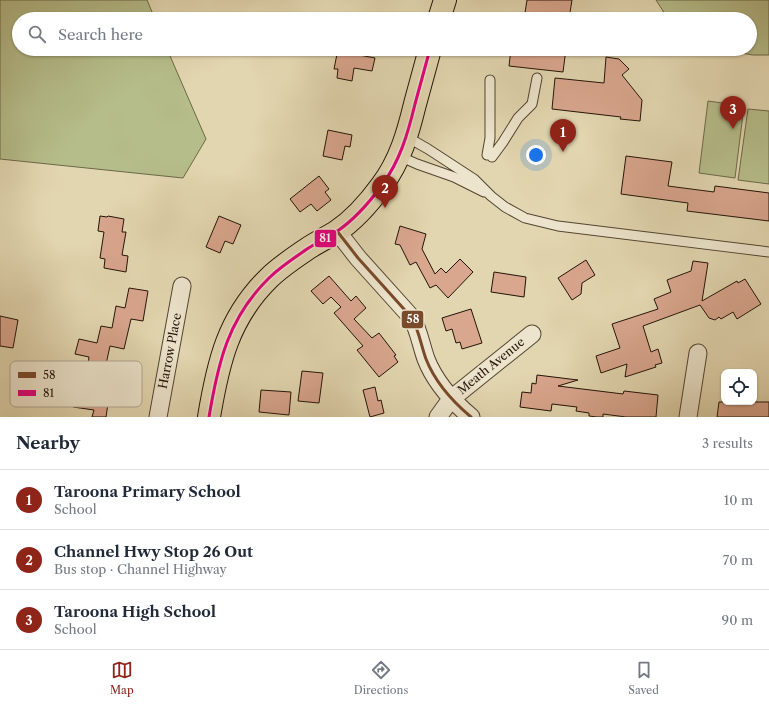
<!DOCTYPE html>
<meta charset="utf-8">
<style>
:root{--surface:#fff;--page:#f2f2f3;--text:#1f2937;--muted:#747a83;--line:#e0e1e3;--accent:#8f2418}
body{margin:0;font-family:"Libre Caslon Text",serif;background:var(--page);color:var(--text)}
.controls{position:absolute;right:12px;bottom:12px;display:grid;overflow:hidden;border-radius:8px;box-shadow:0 1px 3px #0004}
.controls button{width:36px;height:36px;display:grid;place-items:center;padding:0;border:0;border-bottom:1px solid var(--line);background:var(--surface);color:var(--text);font:20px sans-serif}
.you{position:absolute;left:536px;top:155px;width:14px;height:14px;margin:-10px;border:3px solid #fff;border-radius:50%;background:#1a73e8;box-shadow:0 0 0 6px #1a73e833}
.badge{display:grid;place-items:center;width:26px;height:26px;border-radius:50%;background:var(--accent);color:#fff;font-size:13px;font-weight:700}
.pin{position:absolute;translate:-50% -33px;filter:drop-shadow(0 1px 2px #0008)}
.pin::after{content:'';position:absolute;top:21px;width:14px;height:12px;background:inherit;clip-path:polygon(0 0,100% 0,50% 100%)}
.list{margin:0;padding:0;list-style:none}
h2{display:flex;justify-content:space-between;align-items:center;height:52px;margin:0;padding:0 16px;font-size:17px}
h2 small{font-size:13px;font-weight:400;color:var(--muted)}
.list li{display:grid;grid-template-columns:26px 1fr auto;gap:12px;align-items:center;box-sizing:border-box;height:60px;padding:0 16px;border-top:1px solid var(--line)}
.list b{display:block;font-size:15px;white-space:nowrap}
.list p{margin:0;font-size:13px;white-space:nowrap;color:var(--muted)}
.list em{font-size:13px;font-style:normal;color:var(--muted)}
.icon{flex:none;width:22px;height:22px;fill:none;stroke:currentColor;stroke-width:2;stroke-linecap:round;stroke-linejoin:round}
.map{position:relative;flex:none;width:769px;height:417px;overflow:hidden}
.search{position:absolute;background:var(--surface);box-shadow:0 1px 3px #0004;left:12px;right:12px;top:12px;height:44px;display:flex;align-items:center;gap:10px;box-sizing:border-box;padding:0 14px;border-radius:22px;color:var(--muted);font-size:15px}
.sheet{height:232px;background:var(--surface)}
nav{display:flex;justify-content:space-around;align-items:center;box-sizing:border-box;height:56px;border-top:1px solid var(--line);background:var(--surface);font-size:11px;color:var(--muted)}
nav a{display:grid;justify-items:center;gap:2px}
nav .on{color:var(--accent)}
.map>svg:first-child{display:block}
.green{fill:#b5bd8a;stroke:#6c6848}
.building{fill:#d9a68e;stroke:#231307}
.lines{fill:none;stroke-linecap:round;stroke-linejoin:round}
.service-casing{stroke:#534431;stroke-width:11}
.minor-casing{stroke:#534431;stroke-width:19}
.primary-casing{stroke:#231307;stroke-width:24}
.service{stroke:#ece4cc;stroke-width:9}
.minor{stroke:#ece4cc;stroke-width:17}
.primary{stroke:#e2d6b0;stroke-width:22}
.bus-1-casing{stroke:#ece4cc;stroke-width:6}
.bus-2-casing{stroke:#ece4cc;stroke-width:6}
.bus-1{stroke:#7a4b2a;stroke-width:3}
.bus-2{stroke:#e5007d;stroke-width:3}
.labels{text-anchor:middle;stroke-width:4;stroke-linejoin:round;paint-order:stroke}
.street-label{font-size:12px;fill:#231307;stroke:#ece4cc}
.key{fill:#ece4cc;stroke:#b0a591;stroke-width:1}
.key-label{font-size:11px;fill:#231307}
.line-badge{stroke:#ece4cc;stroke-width:1.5}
.badge-label{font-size:11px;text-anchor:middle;font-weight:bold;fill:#fff}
</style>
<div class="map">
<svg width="769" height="417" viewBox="0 0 769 417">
<rect width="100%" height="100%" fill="#e2d6b0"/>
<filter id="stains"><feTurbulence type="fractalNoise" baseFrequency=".005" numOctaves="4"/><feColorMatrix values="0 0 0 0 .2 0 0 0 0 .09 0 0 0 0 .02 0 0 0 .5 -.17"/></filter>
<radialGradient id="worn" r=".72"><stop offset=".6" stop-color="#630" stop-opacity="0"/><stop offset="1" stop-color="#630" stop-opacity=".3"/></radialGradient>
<!-- green -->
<path class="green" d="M0,0H147L155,19H19V49H167L206,139L183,178L0,159Z
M656,0H769V55H753L723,50L719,49H750V19H669L665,14Z
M708,101L744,106L735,178L699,173Z
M748,109L769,111V184L738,180Z"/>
<!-- building -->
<path class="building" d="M527,0H572L569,19H524Z
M338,49L354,52V54L375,58L372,71L354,68L352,81L337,78L338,69H334Z
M511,49H566L563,72L509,66Z
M606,57L619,59L629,69L622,75L642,100L640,121L620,119L621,117L552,109L555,78L604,83Z
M328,130L352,135L350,147L345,146L342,160L323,156Z
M626,156L672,162L668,186L714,192L715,186L769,193V221L687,211L688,203L621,194Z
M319,176L329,189L325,192L331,200L317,211L311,204L300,212L290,199Z
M100,216L107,217L108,216L124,219L122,232H126L122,255L128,256L126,272L104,268L105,259L100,258L104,232L98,231Z
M219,216L241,225L233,244L225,241L220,253L206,247Z
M400,226L426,234L422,249L435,274L441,268L446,273L460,259L473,272L448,298L436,285L430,288L416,262L410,265L400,245L395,244Z
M586,260L595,275L582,283L581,294L572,300L558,278Z
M693,261L708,263L702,301L737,281L738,283L745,279L761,304L737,319L733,312L721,319L719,317L715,320L709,318L700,305L643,326L651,352L658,349L662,363L655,365L656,367L625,377L627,364L601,373L596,356L620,348L612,324L658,309L654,299L671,292L667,280L691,271Z
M494,272L526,277L524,297L491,292Z
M329,276L351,301L356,296L366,308L354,319L372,338L379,333L396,355L394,356L398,362L379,377L357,350L363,346L334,313L341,307L331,297L323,304L311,291Z
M129,288L148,291L143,321L131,319L124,349L110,346L103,378L104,379L102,389L110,390L106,417H92L94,410L73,407L76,393L83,394L89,357L75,354L79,339L97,343L101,326L112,328L116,306L125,308Z
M471,309L482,343L462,349L460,342L456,343L452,329L446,331L442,318Z
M0,316L18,320L13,348L0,346Z
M302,371L323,373L319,403L298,401Z
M537,375L578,380L558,386L623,394L624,391L658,395L656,417H626L603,414V417H597L589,416V413L576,411L577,407L552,404L551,411L520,407L522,392L531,393L532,383L536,384Z
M375,387L378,401L381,400L384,413L370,417L363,390Z
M261,390L291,392L289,415L259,412Z
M719,402H769V417H717Z"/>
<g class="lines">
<!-- service casing -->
<g class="service-casing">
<path id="service" d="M407,137L428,149L474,179L491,196L505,207L525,218L558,226L769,252
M487,155L490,138V80
M399,156L417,164L454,177L484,192
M492,157L503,142L518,118L532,104L537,78"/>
</g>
<!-- minor casing -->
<g class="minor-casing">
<path id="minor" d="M337,231L358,258L412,318C419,331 421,345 426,359C435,382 452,401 471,417
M158,417L182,286
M438,417L451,399L532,334
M688,417L698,353"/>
</g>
<!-- primary casing -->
<g class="primary-casing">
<path id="primary" d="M439,19L445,0
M209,417C218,363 228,318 269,278C280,267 294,258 307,249C316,243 326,238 336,232C354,220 369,203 382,185C400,161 408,133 415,104C420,86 425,67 430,49"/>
</g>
<!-- service -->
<use href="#service" class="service"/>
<!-- minor -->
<use href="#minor" class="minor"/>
<!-- primary -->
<use href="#primary" class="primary"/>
<!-- bus-1 casing -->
<g class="bus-1-casing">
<path id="bus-1" d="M337,231L358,258L412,318C419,331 421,345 426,359C435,382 452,401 471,417"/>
</g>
<!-- bus-2 casing -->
<g class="bus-2-casing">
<path id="bus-2" d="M209,417C218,363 228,318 269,278C280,267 294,258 307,249C316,243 326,238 336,232C354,220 369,203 382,185C400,161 408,133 415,104C420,86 425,67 430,49"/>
</g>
<!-- bus-1 -->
<use href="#bus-1" class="bus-1"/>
<!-- bus-2 -->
<use href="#bus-2" class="bus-2"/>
</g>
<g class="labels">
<!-- street labels -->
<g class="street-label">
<text transform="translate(170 351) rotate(-79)" y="4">Harrow Place</text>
<text transform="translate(491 366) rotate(-39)" y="4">Meath Avenue</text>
</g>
</g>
<!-- legend -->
<rect x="10" y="361" width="132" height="46" rx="6" class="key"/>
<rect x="18" y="372" width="18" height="6" fill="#7a4b2a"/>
<rect x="18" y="390" width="18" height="6" fill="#e5007d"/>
<g class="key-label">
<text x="43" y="379">58</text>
<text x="43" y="397">81</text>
</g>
<g class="line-badge">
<rect x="314" y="229" width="23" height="19" rx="4" fill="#e5007d"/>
<rect x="401" y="310" width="23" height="19" rx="4" fill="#7a4b2a"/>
</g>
<g class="badge-label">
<text x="325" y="242">81</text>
<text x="413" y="323">58</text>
</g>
<rect width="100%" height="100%" filter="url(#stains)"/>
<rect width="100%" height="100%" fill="url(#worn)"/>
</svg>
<div class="controls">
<button><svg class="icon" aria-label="locate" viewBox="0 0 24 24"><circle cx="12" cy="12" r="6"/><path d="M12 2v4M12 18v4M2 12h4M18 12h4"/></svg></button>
</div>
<div class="you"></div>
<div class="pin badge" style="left:563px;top:152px">1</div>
<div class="pin badge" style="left:385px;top:208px">2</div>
<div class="pin badge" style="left:733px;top:129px">3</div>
<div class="search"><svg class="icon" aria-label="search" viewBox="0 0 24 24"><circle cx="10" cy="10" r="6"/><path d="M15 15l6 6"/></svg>Search here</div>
</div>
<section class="sheet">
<h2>Nearby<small>3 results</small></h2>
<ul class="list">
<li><span class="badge">1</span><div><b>Taroona Primary School</b><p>School</p></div><em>10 m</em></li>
<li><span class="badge">2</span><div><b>Channel Hwy Stop 26 Out</b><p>Bus stop · Channel Highway</p></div><em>70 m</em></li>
<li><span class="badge">3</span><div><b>Taroona High School</b><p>School</p></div><em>90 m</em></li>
</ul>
</section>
<nav>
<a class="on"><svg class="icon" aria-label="map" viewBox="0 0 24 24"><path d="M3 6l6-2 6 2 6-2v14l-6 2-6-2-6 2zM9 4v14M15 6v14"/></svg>Map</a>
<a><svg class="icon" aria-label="directions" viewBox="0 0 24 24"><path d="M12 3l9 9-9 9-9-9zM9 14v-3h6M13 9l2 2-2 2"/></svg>Directions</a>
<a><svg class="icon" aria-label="saved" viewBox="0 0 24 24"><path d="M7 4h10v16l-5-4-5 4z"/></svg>Saved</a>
</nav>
